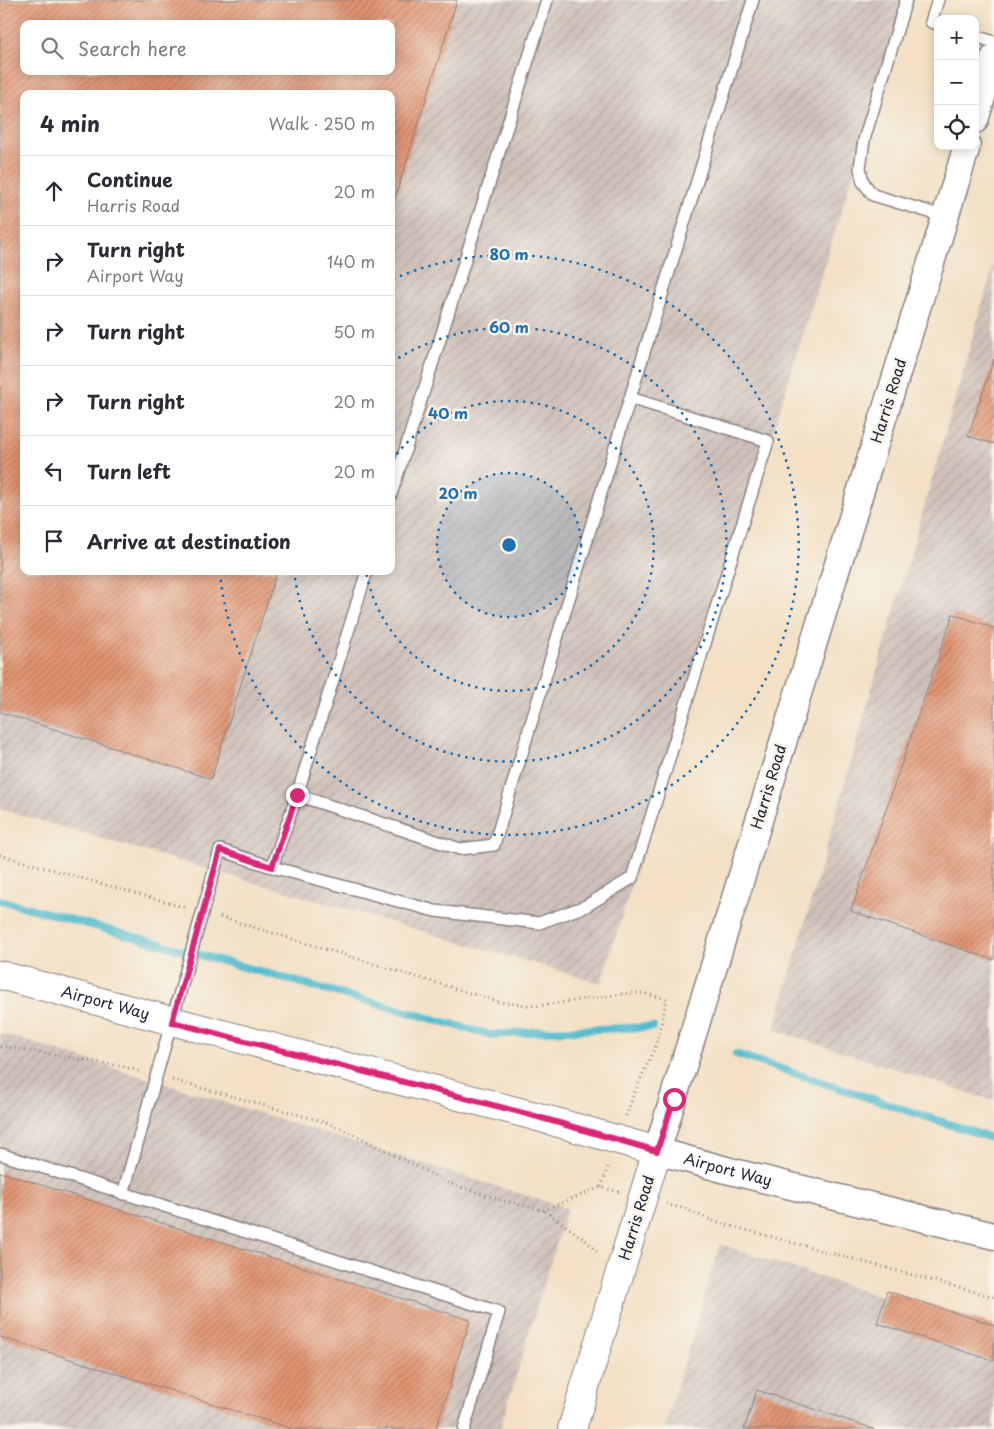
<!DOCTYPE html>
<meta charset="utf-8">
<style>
:root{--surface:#fff;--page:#f2f2f3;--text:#2b2b33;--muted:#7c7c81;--line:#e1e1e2}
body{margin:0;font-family:"Playpen Sans",sans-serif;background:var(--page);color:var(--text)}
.controls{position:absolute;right:15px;top:15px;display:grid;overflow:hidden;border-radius:10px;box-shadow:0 2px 12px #0003}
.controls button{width:45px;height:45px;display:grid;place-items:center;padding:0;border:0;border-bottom:1px solid var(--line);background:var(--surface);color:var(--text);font:25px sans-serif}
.stop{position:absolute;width:15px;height:15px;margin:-11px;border:4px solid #db2777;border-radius:50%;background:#fff}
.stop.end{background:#db2777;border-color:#fff;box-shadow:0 1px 5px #0008}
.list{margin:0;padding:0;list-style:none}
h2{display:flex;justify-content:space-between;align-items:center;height:65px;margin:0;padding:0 20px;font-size:21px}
h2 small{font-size:16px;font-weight:400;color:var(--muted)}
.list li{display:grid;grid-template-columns:32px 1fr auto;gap:15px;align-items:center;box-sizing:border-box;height:70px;padding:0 20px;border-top:1px solid var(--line)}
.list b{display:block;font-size:19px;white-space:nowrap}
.list p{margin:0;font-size:16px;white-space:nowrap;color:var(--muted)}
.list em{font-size:16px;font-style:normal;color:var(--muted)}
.icon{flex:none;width:28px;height:28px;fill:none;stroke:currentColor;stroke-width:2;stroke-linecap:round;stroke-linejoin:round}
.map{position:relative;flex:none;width:994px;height:1429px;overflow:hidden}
.search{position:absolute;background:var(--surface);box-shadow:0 2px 12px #0003;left:20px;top:20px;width:375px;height:55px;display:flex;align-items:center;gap:12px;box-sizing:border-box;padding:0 18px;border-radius:10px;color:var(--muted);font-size:19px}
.panel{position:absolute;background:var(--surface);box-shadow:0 2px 12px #0003;left:20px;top:90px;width:375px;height:485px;border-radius:10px}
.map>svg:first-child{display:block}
.industrial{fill:url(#industrial-furrows);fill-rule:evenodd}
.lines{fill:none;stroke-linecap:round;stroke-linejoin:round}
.stream{stroke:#52bcce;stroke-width:8}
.building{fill:url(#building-hatch);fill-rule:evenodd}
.service-casing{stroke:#8a8180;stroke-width:14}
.tertiary-casing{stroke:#8a8180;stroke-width:29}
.secondary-casing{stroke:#8a8180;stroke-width:30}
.path{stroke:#8a8180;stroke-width:3;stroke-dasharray:1 4;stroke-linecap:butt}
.service{stroke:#fff;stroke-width:11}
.tertiary{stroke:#fff;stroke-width:26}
.secondary{stroke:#fff;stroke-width:28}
.route{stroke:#db2777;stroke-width:6}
.ring{fill:none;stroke:#1f6fb2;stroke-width:2.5;stroke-dasharray:2.5 5}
.labels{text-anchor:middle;stroke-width:5;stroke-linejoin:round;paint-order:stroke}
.street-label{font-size:15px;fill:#22223b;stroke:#f7f3e8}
.centre{fill:#1f6fb2;stroke:#f7f3e8;stroke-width:2.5}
.ring-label{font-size:15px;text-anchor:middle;font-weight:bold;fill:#1f6fb2;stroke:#f7f3e8;stroke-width:5;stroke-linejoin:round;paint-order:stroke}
</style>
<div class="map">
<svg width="994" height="1429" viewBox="0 0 994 1429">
<defs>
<pattern id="industrial-furrows" width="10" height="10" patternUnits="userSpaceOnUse" patternTransform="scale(1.25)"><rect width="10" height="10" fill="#cfc1ba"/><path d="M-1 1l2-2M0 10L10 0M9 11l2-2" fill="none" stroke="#b1a6a1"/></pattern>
<pattern id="building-hatch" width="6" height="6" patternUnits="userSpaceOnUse" patternTransform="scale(1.25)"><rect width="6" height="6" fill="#e19471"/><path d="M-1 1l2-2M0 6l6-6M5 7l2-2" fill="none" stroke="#b6785e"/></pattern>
</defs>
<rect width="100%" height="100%" fill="#f7f3e8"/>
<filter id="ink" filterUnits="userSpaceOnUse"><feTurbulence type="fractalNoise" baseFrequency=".02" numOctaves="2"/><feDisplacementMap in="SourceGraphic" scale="10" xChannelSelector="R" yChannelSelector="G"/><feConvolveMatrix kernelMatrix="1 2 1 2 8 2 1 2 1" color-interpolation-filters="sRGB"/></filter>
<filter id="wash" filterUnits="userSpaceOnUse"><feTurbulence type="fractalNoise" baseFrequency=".0096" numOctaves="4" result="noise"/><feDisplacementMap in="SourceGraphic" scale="20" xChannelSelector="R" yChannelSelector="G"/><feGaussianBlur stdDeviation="1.12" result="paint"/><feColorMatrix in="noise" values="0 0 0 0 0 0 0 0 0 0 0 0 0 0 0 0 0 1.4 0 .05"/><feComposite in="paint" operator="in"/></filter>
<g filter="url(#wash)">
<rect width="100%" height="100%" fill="#f3e0c5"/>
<!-- industrial -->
<path class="industrial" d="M0,0H907L601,983L0,809ZM24,24H391V71H24ZM24,94H391V571H24Z
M994,263V1101L774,1030Z
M0,1033L567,1208L500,1429H0Z
M720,1244L994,1334V1429H664Z"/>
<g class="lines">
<!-- stream -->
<path class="stream" d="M0,900L491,1035L543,1031L653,1027
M736,1054L994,1139"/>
</g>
<g id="blocks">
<!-- building -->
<path class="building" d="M0,0H457L392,208L391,94H24V571H277L211,779L0,712ZM24,24H391V71H24Z
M994,359V444L968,436Z
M953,614L994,628V960L851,911Z
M0,1172L470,1320L436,1429H293L0,1337Z
M887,1291L994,1325V1361L877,1323Z
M757,1390L874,1429H744Z"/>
</g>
</g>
<g filter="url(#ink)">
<use href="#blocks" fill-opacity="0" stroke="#8a8180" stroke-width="1"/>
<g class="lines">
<!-- service casing -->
<g class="service-casing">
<path id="service" d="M906,0L864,140L860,168L863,182L873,195L946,217
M938,0L931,22L938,24
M975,36L994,42
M630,398L753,0
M391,495L547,0
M297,795L367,571
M0,1154L499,1312L464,1429
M123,1194L220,850L272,867L435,911L539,923L586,906L632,878L768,441L630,398L494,845L460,849L297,795L272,867"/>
</g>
<!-- tertiary casing -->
<g class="tertiary-casing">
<g id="tertiary">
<path d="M975,120L994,58"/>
<path id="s1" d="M967,146L657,1151L730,1171L994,1236"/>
</g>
</g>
<!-- secondary casing -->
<g class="secondary-casing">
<g id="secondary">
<path id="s2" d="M0,975L172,1021L531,1115L657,1151L572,1429"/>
</g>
</g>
<!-- path -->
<path class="path" d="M0,855L187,908
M220,917L499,1002L536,1006L630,993H643L667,999L655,1048L636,1089L626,1116
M0,1046L120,1066L139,1071
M172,1080L325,1122L355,1135L449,1183L504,1201L544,1210L601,1187L619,1192
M601,1187L609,1164
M666,1204L685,1209L716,1222L994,1297
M545,1211L588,1242L598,1254"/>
<!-- service -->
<use href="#service" class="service"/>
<!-- tertiary -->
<use href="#tertiary" class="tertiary"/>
<!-- secondary -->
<use href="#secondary" class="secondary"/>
</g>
</g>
<g class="lines" filter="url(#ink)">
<!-- route -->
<path class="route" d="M297,795L272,867L220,850L172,1022L531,1115L657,1151L674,1099"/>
</g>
<!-- distance rings -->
<circle cx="509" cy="545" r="72" fill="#1f6fb2" fill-opacity=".12"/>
<g class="ring">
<circle cx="509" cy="545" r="72"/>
<path d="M392 460A145 145 0 1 1 366 571"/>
<path d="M392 362A217 217 0 1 1 294 571"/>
<path d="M393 279A290 290 0 1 1 220 573"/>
</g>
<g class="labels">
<!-- street labels -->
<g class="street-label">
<text transform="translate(889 401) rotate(-73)" y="5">Harris Road</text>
<text transform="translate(769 787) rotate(-73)" y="5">Harris Road</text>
<text dy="5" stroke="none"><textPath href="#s2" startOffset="109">Airport Way</textPath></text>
<text dy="5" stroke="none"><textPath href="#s1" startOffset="1125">Airport Way</textPath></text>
<text transform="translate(637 1218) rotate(-73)" y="5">Harris Road</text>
</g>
</g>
<circle cx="509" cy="545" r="8" class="centre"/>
<g class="ring-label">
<text x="509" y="260">80 m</text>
<text x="509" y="333">60 m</text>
<text x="448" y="419">40 m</text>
<text x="458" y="499">20 m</text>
</g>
</svg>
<div class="controls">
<button>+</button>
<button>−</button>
<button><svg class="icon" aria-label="locate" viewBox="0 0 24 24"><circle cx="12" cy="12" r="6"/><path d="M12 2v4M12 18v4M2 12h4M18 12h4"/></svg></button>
</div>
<div class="stop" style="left:674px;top:1099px"></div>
<div class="stop end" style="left:297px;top:795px"></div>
<div class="search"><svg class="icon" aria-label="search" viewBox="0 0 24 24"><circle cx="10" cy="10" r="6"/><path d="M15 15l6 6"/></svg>Search here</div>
<section class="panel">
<h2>4 min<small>Walk · 250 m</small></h2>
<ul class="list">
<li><svg class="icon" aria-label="ahead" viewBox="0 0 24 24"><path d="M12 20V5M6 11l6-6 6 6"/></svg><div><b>Continue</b><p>Harris Road</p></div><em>20 m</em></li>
<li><svg class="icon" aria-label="right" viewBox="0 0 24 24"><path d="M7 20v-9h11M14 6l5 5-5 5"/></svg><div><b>Turn right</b><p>Airport Way</p></div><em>140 m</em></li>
<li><svg class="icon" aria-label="right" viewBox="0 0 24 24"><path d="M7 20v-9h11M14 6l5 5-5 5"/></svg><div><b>Turn right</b></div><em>50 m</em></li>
<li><svg class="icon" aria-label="right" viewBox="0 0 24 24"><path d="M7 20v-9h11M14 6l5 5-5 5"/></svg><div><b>Turn right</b></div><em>20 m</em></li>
<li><svg class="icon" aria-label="left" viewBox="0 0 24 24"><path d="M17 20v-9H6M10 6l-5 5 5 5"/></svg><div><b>Turn left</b></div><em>20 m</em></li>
<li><svg class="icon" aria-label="arrive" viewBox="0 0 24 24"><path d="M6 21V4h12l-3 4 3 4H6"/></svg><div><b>Arrive at destination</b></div></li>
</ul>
</section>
</div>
